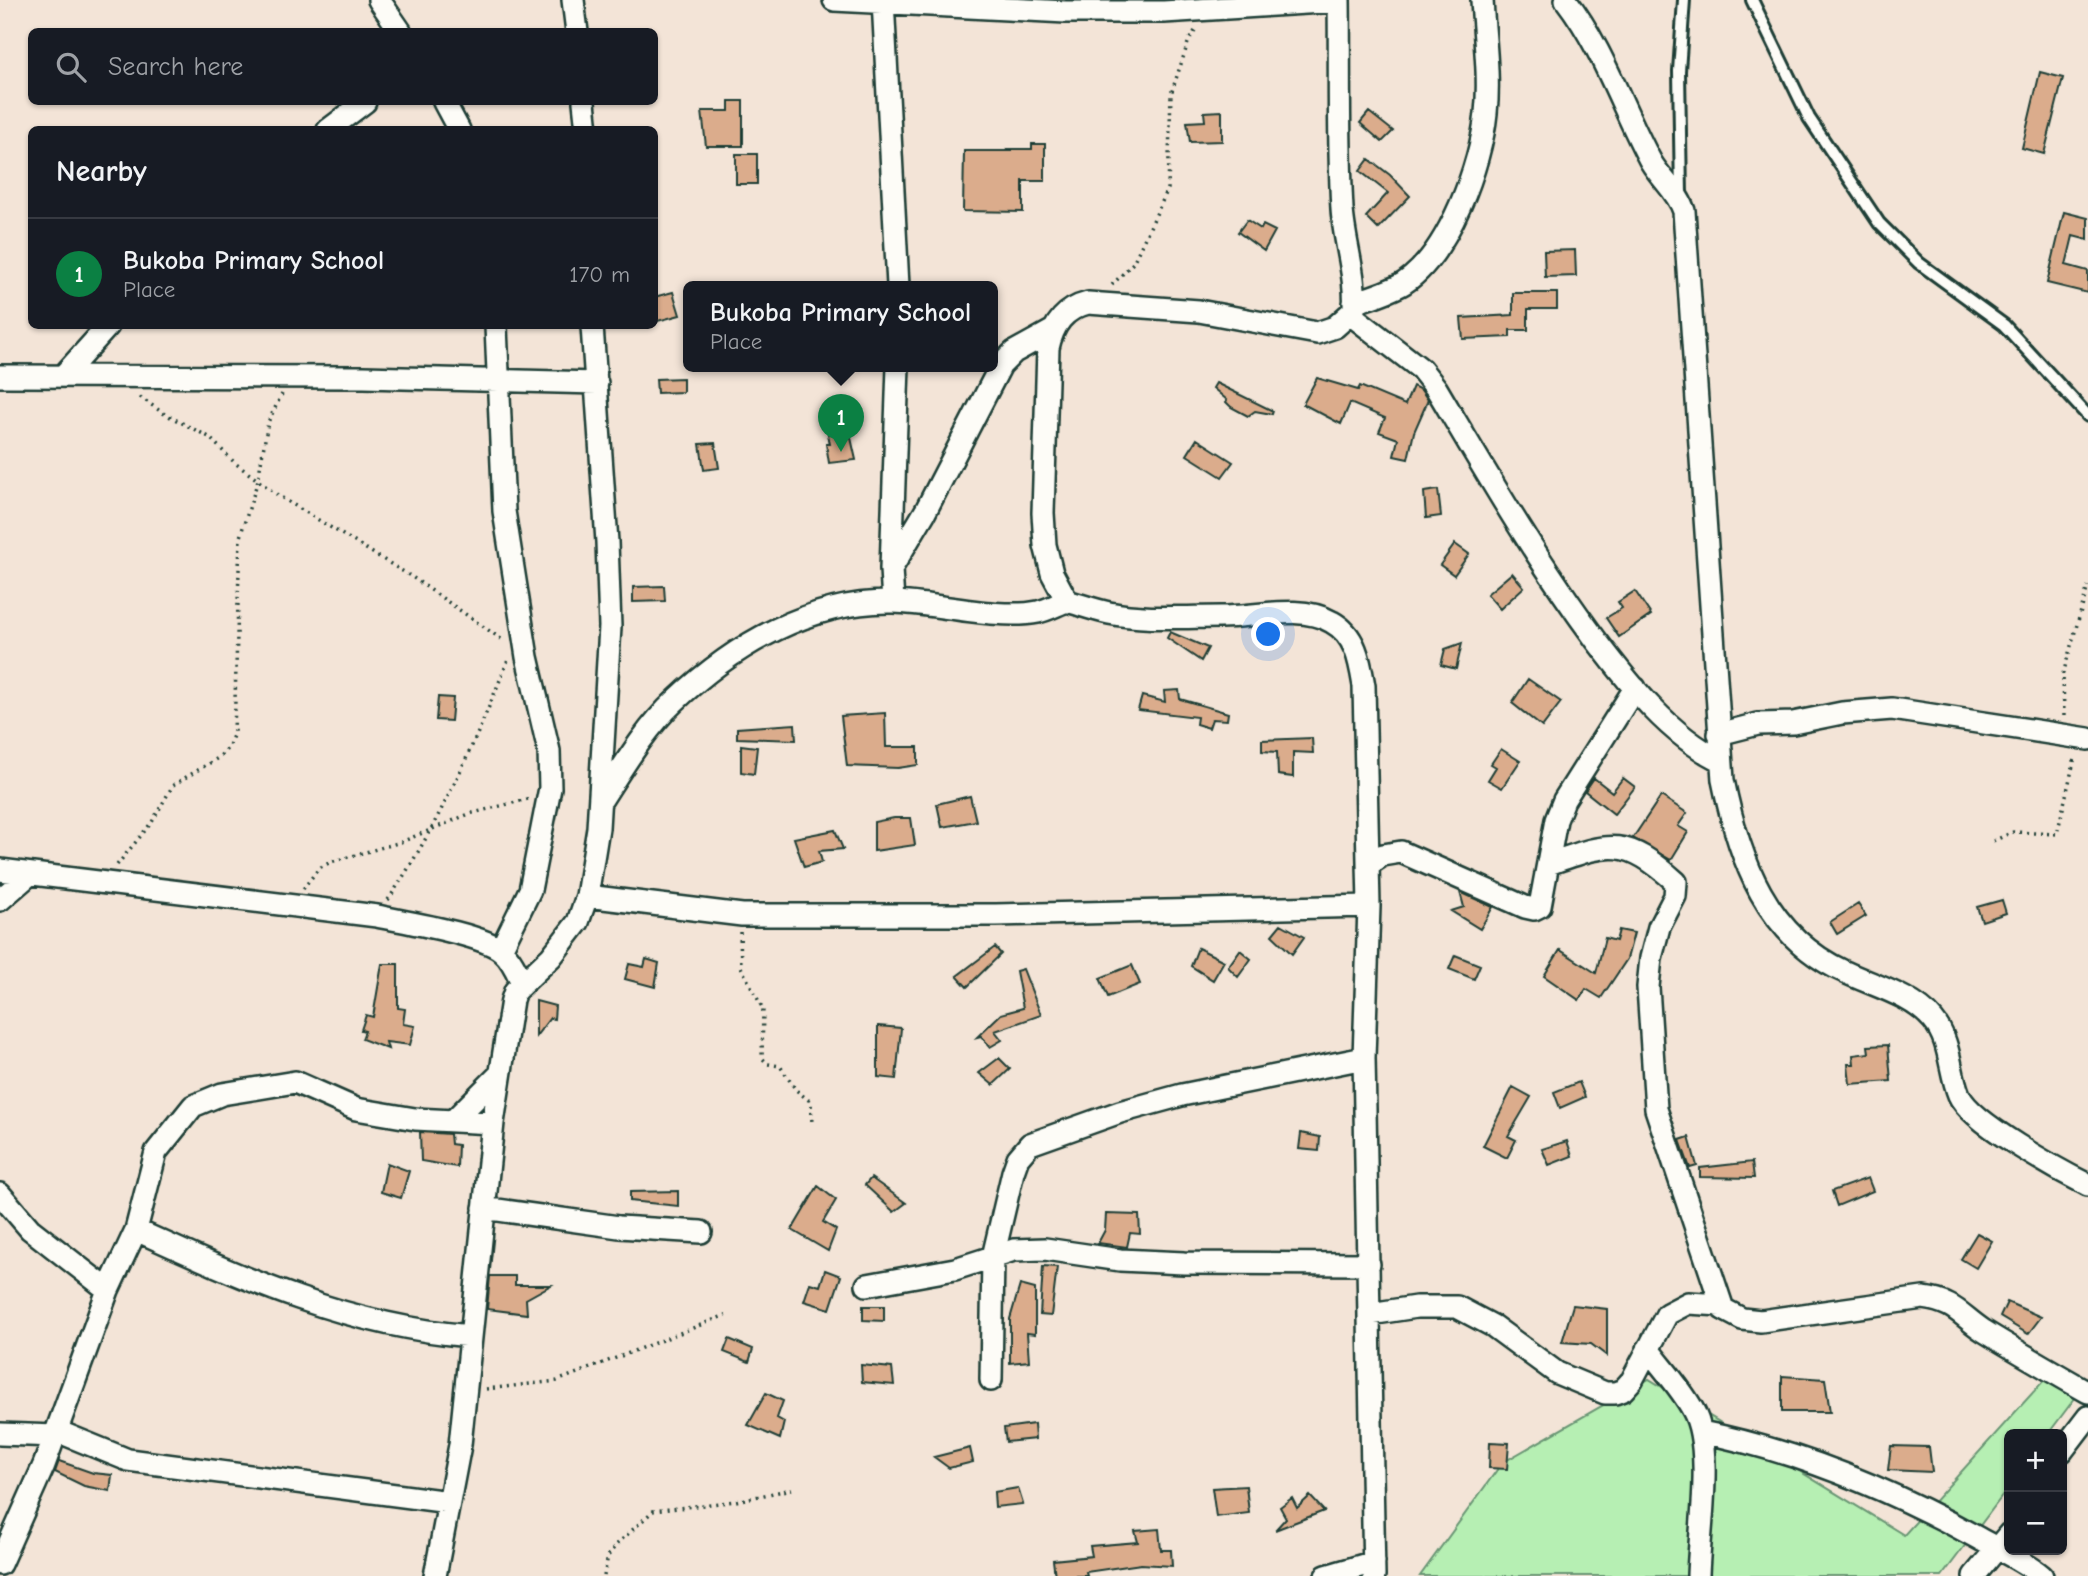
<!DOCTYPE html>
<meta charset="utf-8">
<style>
:root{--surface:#171b24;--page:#20242c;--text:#f1f3f6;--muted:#9ea1a6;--line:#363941;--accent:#0b8043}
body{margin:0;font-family:"Comic Neue",sans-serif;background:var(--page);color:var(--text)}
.controls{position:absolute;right:21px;bottom:21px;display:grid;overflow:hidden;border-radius:10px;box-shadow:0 2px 5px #0004}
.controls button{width:63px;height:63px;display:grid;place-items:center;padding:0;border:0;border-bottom:2px solid var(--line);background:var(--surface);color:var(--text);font:35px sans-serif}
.you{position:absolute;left:1269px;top:635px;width:24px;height:24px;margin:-18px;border:5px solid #fff;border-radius:50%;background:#1a73e8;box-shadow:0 0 0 10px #1a73e833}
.badge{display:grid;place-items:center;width:46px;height:46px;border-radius:50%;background:var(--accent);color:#fff;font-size:23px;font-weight:700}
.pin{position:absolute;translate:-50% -58px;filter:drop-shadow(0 2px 4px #0008)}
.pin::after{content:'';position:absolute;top:37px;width:24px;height:21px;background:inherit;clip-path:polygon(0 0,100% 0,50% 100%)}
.popup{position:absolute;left:683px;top:281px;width:315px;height:91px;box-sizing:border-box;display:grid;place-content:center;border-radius:10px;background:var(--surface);filter:drop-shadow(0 2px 5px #0005);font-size:23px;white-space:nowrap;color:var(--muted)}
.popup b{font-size:26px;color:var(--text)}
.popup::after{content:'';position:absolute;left:50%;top:100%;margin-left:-14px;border:14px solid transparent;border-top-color:var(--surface)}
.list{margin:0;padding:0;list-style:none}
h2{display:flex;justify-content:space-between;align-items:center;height:91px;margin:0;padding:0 28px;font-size:30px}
h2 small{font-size:23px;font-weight:400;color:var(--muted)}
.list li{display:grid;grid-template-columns:46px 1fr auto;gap:21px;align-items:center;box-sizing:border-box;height:112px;padding:0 28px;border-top:2px solid var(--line)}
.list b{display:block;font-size:26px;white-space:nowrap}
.list p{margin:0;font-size:23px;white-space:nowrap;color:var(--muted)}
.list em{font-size:23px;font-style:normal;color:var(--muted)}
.icon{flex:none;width:38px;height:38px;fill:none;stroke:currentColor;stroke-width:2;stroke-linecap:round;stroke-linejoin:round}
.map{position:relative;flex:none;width:2088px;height:1576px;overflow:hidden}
.search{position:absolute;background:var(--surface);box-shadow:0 2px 5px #0004;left:28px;top:28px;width:630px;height:77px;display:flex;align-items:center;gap:18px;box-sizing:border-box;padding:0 24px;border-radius:10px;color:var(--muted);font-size:26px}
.panel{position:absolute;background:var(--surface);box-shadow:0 2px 5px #0004;left:28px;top:126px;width:630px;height:203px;border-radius:10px}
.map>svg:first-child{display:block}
.green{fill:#b6efb3;stroke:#6a9674;stroke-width:2}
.building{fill:#dbac8c;stroke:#1f3d34;stroke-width:2}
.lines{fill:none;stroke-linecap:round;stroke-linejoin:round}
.lane-casing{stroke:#1f3d34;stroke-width:16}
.street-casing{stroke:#1f3d34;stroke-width:26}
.path{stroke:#1f3d34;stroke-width:3.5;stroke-dasharray:2 5;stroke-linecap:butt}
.lane{stroke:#fdfcf7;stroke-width:10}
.street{stroke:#fdfcf7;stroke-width:21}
</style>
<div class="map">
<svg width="2088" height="1576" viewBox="0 0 2088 1576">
<rect width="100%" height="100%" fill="#f3e4d7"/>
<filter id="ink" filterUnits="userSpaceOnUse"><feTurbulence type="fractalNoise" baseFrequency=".0143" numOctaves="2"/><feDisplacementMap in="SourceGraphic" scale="14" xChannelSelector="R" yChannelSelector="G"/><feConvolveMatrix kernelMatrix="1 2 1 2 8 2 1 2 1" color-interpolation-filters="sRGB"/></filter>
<g filter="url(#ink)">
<!-- green -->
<path class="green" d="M2056,1367L2084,1386L2048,1434H2009V1487L1942,1576H1420L1502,1463L1649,1379L1904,1535Z"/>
<!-- building -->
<path class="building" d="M2040,72L2063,78L2044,154L2022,148Z
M729,101H743V146H706L702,111H729Z
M1222,111V141L1190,142L1187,122L1205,121L1204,112Z
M1369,112L1393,131L1382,142L1360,123Z
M1032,144H1045V181H1023V212L963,211L964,151H1012L1006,149H1032Z
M736,154H757V184H736Z
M1369,159L1390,175L1410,196L1378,229L1366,217L1388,193L1360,171Z
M2064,212L2088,218V240L2073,236L2066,265L2088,271V293L2047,283Z
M1247,220L1261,229L1263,225L1275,231L1264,251L1238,232Z
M1575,250L1576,276L1545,277L1544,251Z
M673,292L680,315L654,322V297Z
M1513,293H1557V309H1528V330H1510V337L1463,339L1461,318L1513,315Z
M683,378V392L657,393L656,379Z
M1317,378L1358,390L1360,386L1405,405L1413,386L1421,390L1428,400L1414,432L1408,459L1394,456L1398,439L1379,432L1385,418L1350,403L1341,424L1303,404Z
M1216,383L1273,411L1272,414L1255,411L1248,416L1231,407L1226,402L1227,400L1213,388Z
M849,429L856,460L829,463L826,444H830L828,434Z
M1197,439L1233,462L1222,477L1187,455Z
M715,443L719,468L704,470L700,444Z
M1438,490L1441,516L1426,518L1424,492Z
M1455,544L1469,554L1454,575L1440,565Z
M1512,573L1524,587L1500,609L1487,594Z
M664,586L665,601L633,602V587Z
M1635,591L1651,615L1619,637L1606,618L1622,608L1618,602Z
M1170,632L1208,648L1201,661L1167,638Z
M1462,643L1456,669L1441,665L1445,649Z
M1528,679L1561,702L1542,727L1512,703Z
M1179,690L1180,699L1228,713L1227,720L1212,719L1209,728L1196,724L1197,717L1138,710L1142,696L1165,702L1164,691Z
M438,697L453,698L451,721L436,720Z
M885,713L886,747H918V765L898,768L847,766L841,716Z
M795,724L796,740L737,738V728Z
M1312,738L1313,753L1293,752V777L1278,775L1277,752L1262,751V740Z
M741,745L757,747L754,774L741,772Z
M1501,749L1520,761L1502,788L1488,780L1496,767L1491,764Z
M1594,778L1612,792L1623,778L1635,787L1614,814L1585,791Z
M970,796L976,821L942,827L937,804Z
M1661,796L1687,813L1678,826L1688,832L1671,860L1633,838Z
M894,818H911L915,845L874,851V822Z
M835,830L843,849L819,851L822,862L804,867L794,838Z
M1460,892L1493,907L1480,929L1451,911L1464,907Z
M2002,900L2006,913L1982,921L1977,907Z
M1858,904L1866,916L1837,934L1830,922Z
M1281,924L1304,937L1292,954L1272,935Z
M1619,930L1634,933L1627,959L1601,998L1586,989L1579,1000L1544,976L1560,950L1596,973L1605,938L1616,941Z
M995,947L1001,954L967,987L957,976Z
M1198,948L1224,961L1213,980L1191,966Z
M1240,950L1251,959L1238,977L1228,967Z
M1455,955L1480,965L1474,979L1449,969Z
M646,959L659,963L655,987L625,979L629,964L644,967Z
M382,964H398V1008L405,1009L403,1024L415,1026L410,1045L386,1042L388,1049L362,1039L365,1031L361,1030L366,1015L373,1017Z
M1132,965L1140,984L1108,997L1100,978Z
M1023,969L1041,1015L995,1031L1002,1040L990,1047L981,1036L977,1037L1001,1014L1023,1008L1016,971Z
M536,1001L555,1006L554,1019L550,1018L536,1036Z
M878,1026L901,1028L896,1079L878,1077Z
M1888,1045L1891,1081L1850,1084L1848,1064H1854L1853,1055L1869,1053L1868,1046Z
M999,1058L1010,1069L993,1085L979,1073Z
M1579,1082L1585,1097L1560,1108L1554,1092Z
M1513,1087L1531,1097L1508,1136L1516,1140L1507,1158L1483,1146Z
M420,1132L450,1134L451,1144L458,1145L457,1167L421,1161Z
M1301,1133L1320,1137L1319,1151L1299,1149Z
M1689,1137L1697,1166L1690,1168L1680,1140Z
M1567,1141L1572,1156L1549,1165L1542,1149Z
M1752,1162L1754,1178L1700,1177V1168Z
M387,1163L409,1171L401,1198L381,1192Z
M871,1178L906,1203L894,1212L865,1185Z
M1868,1178L1873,1191L1837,1206L1832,1191Z
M818,1186L836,1200L823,1222L836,1230L828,1251L792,1230Z
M678,1191V1206L630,1201V1192Z
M1106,1214L1139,1215L1140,1234L1130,1233L1127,1247L1098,1243L1105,1230Z
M1977,1233L1992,1241L1976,1268L1961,1259Z
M1043,1266L1057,1267L1051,1316L1040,1315Z
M825,1270L841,1276L830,1309L804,1301L810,1283L820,1286Z
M490,1276H515V1285H551L526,1299L527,1314L487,1309Z
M1020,1285L1035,1289V1334L1027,1333L1029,1361L1010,1363V1319Z
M2007,1302L2041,1317L2028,1334L2000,1317Z
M1573,1305L1607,1309V1356L1591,1344L1562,1342Z
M863,1306H884V1321L863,1320Z
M729,1339L753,1349L749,1362L724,1352Z
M861,1365L892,1368L894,1385L862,1382Z
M1782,1376L1825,1379L1830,1412H1782Z
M766,1393L783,1401L777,1418L784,1422L780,1439L748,1425Z
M1034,1424L1035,1439L1006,1442L1004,1428Z
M1490,1442L1509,1443L1507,1469L1489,1468Z
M1891,1446L1929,1447L1932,1472L1888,1470Z
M970,1448L973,1462L949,1468L934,1457Z
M59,1461L93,1473L112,1475L110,1491L84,1486L55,1472Z
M1246,1486L1249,1513L1216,1517L1212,1488Z
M1018,1488L1023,1504L995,1507L994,1492Z
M1310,1496L1324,1511L1275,1530L1286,1518L1280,1507L1292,1498L1297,1508Z
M1159,1529L1161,1550H1171L1172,1566L1141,1564L1086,1572L1087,1576H1055L1053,1560L1092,1556L1090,1546L1138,1542L1135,1531Z"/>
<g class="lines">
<!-- lane casing -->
<g class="lane-casing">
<path id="lane" d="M1752,0L1809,118L1879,223L1919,263L2004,325L2088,416
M1681,196L1679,71L1684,0"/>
</g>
<!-- street casing -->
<g class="street-casing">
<path id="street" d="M379,0L401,32
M573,0L577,32
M834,0L1066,12H1164L1339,1
M883,0L898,286
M1339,0C1340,69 1338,140 1342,209C1344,242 1357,277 1354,310L1335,327L1317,333L1199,311L1088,303C1064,309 1053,325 1048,348L1043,513L1045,545L1052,573L1067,601C1081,605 1095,610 1109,613C1143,620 1185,617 1221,617C1255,617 1301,604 1332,622C1356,635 1360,662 1364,686L1369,906L1364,1058L1374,1576
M1566,0C1603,48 1622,108 1651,162C1661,179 1678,192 1684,211L1723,780C1739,860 1767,937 1845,972C1874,986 1912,995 1933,1020C1951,1041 1949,1071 1959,1095C1970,1122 2060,1171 2088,1185
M444,102L459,130
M584,102L587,130
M328,130L365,102
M1354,303C1371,297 1389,292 1404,283C1449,253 1481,164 1486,113C1490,76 1484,36 1482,0
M1350,314L1421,369L1436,388C1487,474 1536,559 1596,640C1631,686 1668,734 1721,761
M496,326L504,511L527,657L549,751L550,788L530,890L501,949
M0,376L364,377L597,383
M63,376L108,326
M891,569L925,512L1001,365L1014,352L1052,331
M893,602L891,569L898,366
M1719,734L1758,724L1793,723L1842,713L1892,709L2088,739
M602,799C624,765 646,728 675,701C734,645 811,600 894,602C934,603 1000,620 1038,612C1048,610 1058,604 1067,601
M1548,864C1609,843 1624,835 1676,882L1675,896L1659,927L1651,958L1648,987L1656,1109L1723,1309L1742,1319L1761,1321L1923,1298C1955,1302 1960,1315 1984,1331C2018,1352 2053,1372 2088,1392
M1368,865L1383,855L1401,852L1525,907L1534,909L1540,906L1556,820L1564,800L1635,688
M0,870L377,916C405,922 482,934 502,951C512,959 517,972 522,983
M587,896L742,915H996L1369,906
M0,900L30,874
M453,1121L498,1076
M0,1194L30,1229L108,1290
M484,1208L619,1227L701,1232
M136,1230C246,1280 348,1326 470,1336
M867,1285L955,1269L1014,1250L1045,1249L1120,1260L1184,1263L1369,1264
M1370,1314L1416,1307H1457L1493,1326L1557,1373L1605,1393H1615L1623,1390L1632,1380L1667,1314L1688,1303L1721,1305
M1648,1349C1663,1369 1681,1388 1693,1410C1714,1447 1699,1532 1698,1576
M991,1380L993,1257L1013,1172L1018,1158L1030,1144L1120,1112L1182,1095L1364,1058
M57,1431L128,1460L449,1502
M1701,1432C1799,1451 1891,1490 1978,1538C1999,1550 2023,1560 2042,1576
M0,1434L56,1436
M2062,1451L2088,1417
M0,1564L44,1465L108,1290L136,1230L156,1152L193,1106L222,1094L295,1082L356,1109L415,1119L493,1123
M435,1576L460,1445L493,1123L512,1000L515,991L551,957L578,922L587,896L598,828L610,627L607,542L592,326
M1326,1576L1374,1562
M1974,1576L2009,1534"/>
</g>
<!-- path -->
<path class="path" d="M1112,285L1133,263L1168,189L1171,94L1189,40L1197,28
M140,397L163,413L209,437L235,463L279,496L412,577L504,641
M2064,716L2063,674L2088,586
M1993,841L2013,832L2057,834L2075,757
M117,865L152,822L173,785L218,758L228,748L234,733L240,537L258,480L268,422L282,394
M303,889L319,868L331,862L401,842L469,814L528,799
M388,900C438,826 475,743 508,660
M740,932L741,967L763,1009L762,1058L768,1064L780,1066L796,1090L811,1102L812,1124
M486,1389L557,1381L726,1315
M604,1576L608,1556L616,1545L653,1511L736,1501L792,1489"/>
<!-- lane -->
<use href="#lane" class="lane"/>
<!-- street -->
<use href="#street" class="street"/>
</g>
</g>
</svg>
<div class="controls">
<button>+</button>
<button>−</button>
</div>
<div class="you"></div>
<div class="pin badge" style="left:841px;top:452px">1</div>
<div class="popup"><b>Bukoba Primary School</b>Place</div>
<div class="search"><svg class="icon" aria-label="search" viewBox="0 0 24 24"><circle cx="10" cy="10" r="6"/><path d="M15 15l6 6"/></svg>Search here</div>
<section class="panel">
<h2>Nearby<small></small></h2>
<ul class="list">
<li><span class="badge">1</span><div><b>Bukoba Primary School</b><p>Place</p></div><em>170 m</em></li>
</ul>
</section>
</div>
